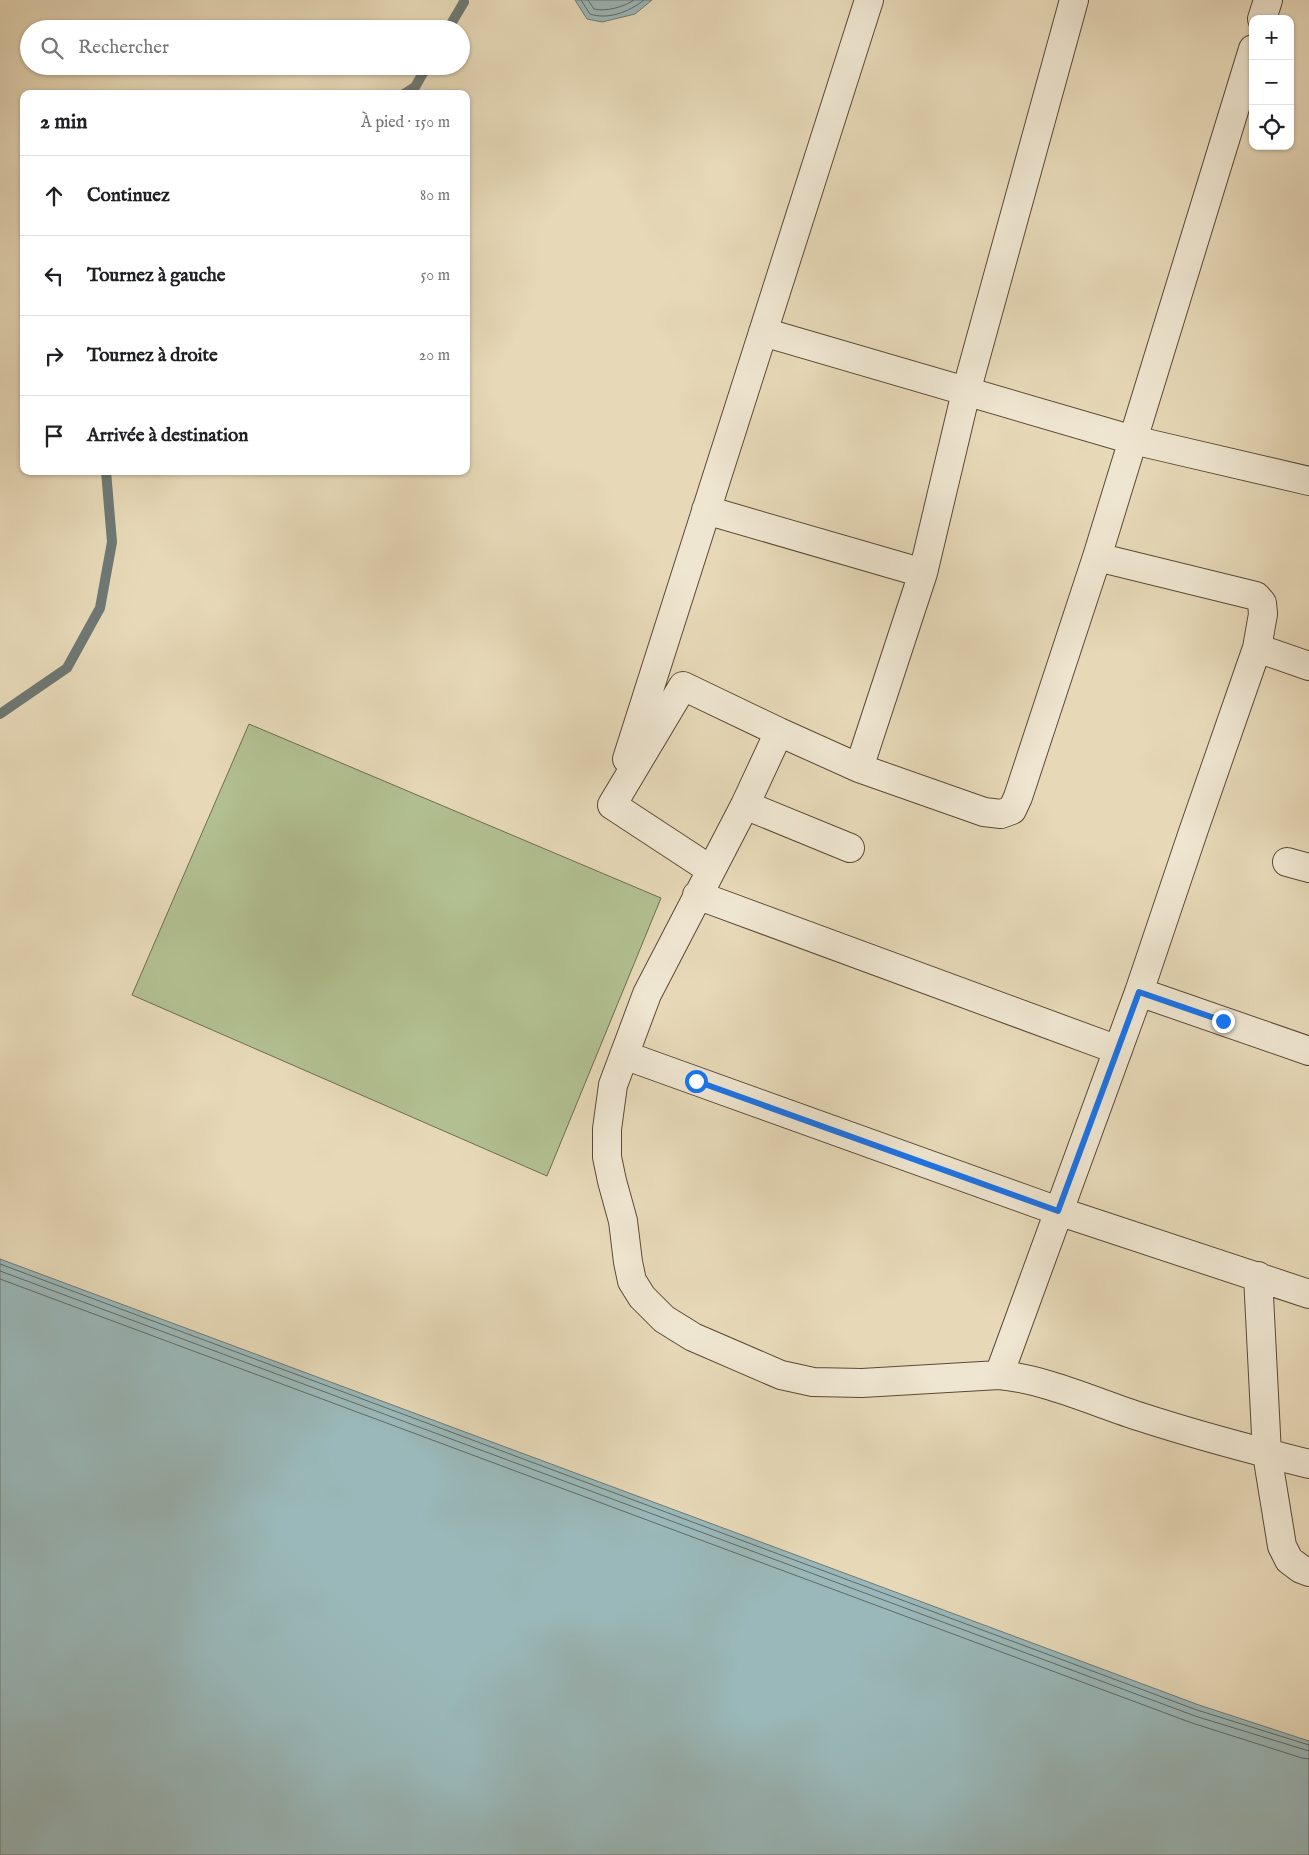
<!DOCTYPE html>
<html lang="fr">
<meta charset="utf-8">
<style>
:root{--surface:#fff;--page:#f2f2f2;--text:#202124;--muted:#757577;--line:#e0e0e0}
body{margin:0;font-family:"IM FELL English",serif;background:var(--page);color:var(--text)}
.controls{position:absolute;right:15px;top:15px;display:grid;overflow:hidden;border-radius:10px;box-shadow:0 1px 4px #0004}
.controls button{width:45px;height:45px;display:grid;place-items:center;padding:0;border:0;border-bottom:1px solid var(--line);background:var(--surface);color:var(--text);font:25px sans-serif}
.stop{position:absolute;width:15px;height:15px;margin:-11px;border:4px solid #1a73e8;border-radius:50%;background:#fff}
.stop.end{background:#1a73e8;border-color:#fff;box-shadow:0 1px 5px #0008}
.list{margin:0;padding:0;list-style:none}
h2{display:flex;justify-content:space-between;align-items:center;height:65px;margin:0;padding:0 20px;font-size:21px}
h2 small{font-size:16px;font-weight:400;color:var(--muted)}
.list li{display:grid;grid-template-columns:32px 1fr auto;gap:15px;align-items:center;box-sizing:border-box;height:80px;padding:0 20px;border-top:1px solid var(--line)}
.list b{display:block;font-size:19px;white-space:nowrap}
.list em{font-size:16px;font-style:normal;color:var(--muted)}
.icon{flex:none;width:28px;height:28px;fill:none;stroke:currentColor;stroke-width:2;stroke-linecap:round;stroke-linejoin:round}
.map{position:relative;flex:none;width:1309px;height:1855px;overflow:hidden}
.search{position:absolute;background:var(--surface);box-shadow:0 1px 4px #0004;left:20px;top:20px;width:450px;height:55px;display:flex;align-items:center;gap:12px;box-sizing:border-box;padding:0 18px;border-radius:28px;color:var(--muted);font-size:19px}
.panel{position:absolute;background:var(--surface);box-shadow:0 1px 4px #0004;left:20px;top:90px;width:450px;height:385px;border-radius:10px}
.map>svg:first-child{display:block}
.grass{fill:#b2c091;stroke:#6e6d50}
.water{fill:#9ab8b9;stroke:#6e7975}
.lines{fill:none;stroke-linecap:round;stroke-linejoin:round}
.shore{stroke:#626964;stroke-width:1}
.stream{stroke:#6e7975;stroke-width:10}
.minor-casing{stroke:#5a4a38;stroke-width:30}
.minor{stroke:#efe6d1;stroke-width:28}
.route{stroke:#1a73e8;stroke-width:6}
</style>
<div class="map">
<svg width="1309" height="1855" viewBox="0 0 1309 1855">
<rect width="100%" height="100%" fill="#e7d9b8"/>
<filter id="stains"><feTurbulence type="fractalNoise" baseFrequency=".004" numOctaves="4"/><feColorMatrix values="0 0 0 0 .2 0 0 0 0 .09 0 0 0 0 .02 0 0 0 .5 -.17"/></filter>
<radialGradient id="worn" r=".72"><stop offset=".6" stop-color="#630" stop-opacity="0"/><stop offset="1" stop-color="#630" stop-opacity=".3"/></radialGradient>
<!-- grass -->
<path class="grass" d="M249,724L661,898L547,1176L132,995Z"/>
<!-- water -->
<path class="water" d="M575,0H652L635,14L602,22L587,19Z
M0,1259L1199,1705L1309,1741V1855H0Z"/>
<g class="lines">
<!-- shore -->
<path class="shore" d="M581,0L590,14C608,20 629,12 644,0
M588,0L594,9C605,12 624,7 634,0
M0,1264L1197,1710L1309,1745
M0,1271L1195,1716L1309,1751
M0,1279L1192,1723L1302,1758L1309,1759"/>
<!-- stream -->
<path class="stream" d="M448,29L464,2
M404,94L415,87L427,66
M0,714L67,668L100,608L112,542L106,471"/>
<!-- minor casing -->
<g class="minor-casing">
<path id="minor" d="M1262,19L1268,0
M763,332L1133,440L1309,481
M706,510L923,573
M1257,648L1309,666
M779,732L745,805L647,994L613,1085L607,1129V1157L612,1181L623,1221L628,1262L632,1281L642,1297L664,1319L693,1337L781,1375L813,1382L862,1383L999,1375C1045,1379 1097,1403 1141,1417C1196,1435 1253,1450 1309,1464
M627,759L869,0
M859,768L923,573L966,392L1074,0
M612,805L683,686L779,732L859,768L984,812L1001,814L1012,810L1018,797L1097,557L1253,49
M612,805L711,870
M745,805L850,848
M1287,862L1309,868
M697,895L1118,1050
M1139,992L1309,1051
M624,1055L1058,1211L1309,1294
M1258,1276L1267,1454L1282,1546L1289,1560L1301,1569L1309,1572
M999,1375L1139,992L1193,832L1257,648L1263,614L1262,603L1256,596L1097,557"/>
</g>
<!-- minor -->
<use href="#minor" class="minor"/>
</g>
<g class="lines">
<!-- route -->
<path class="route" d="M696,1081L1058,1211L1139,992L1223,1021"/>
</g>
<rect width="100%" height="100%" filter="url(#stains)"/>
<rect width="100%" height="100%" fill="url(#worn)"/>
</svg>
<div class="controls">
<button>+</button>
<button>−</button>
<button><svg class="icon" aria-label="locate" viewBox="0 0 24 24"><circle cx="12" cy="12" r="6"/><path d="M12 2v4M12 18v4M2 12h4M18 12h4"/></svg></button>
</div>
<div class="stop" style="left:696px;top:1081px"></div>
<div class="stop end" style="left:1223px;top:1021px"></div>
<div class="search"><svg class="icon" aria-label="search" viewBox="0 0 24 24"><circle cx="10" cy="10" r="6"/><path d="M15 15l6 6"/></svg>Rechercher</div>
<section class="panel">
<h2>2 min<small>À pied · 150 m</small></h2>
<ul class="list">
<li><svg class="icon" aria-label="ahead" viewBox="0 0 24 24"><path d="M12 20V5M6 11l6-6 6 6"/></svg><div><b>Continuez</b></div><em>80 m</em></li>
<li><svg class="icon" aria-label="left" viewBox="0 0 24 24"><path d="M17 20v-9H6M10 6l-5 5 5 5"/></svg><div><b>Tournez à gauche</b></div><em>50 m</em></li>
<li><svg class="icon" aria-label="right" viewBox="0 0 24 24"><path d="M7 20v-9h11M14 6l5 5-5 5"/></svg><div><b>Tournez à droite</b></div><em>20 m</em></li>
<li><svg class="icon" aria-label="arrive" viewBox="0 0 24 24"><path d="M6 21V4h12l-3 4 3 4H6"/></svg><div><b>Arrivée à destination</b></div></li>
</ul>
</section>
</div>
